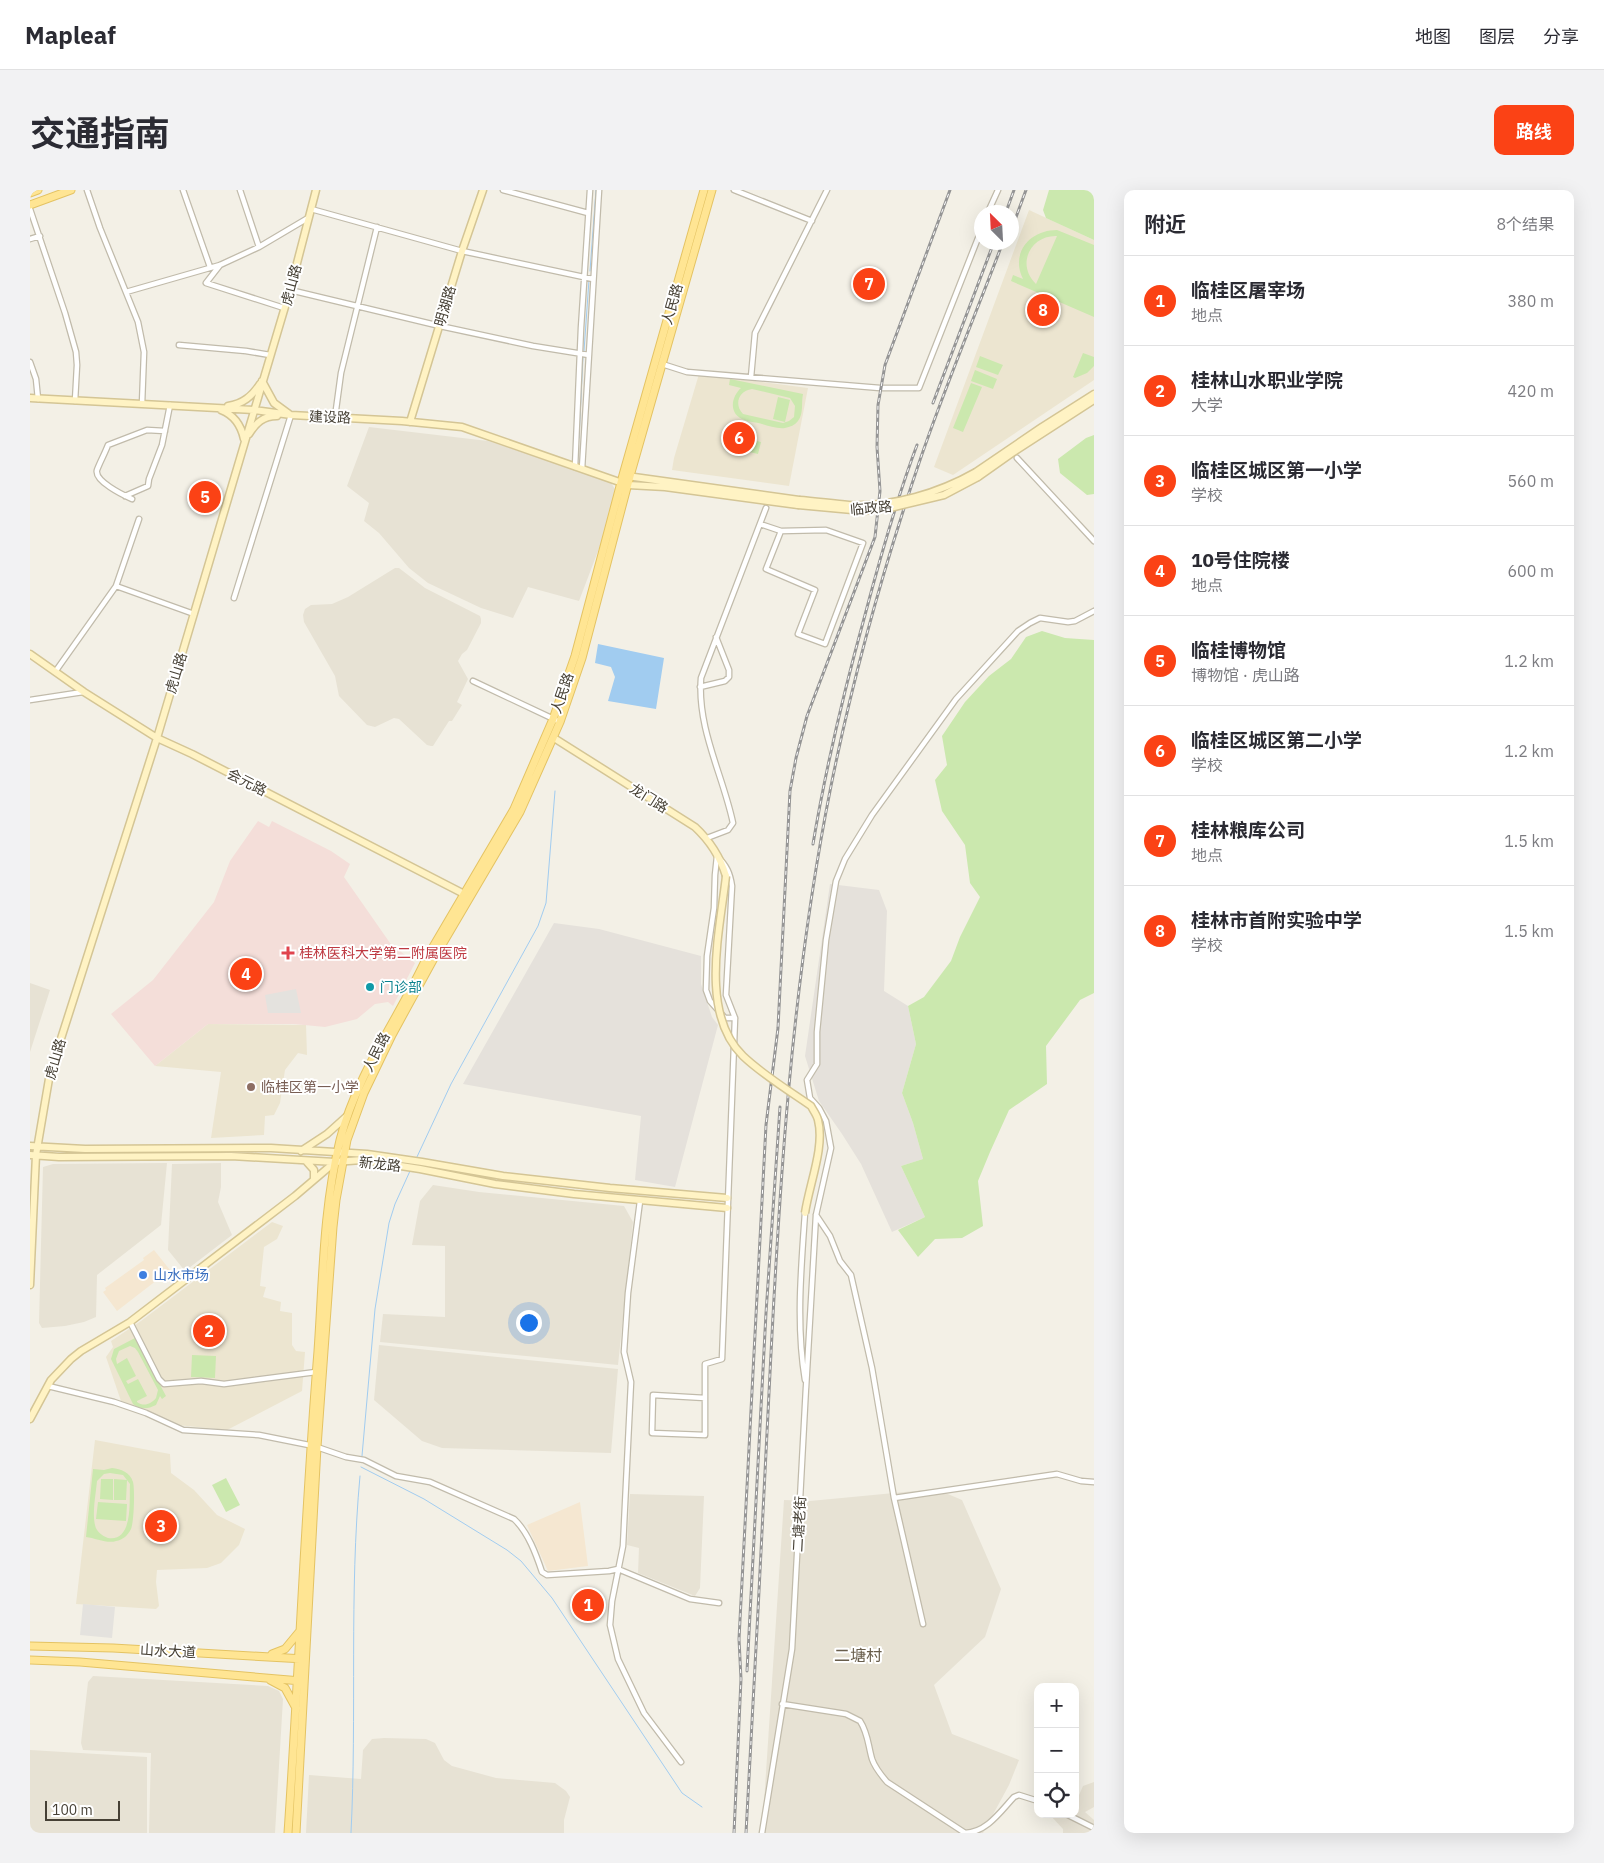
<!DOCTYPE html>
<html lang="zh">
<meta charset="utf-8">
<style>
:root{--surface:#fff;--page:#f2f2f3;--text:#2b2b33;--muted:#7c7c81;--line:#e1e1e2;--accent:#fb4215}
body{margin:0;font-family:"IBM Plex Sans","Noto Sans SC",sans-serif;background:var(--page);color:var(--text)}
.controls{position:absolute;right:15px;bottom:15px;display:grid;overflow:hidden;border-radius:10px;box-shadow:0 5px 20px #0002}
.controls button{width:45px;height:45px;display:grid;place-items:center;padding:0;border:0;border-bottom:1px solid var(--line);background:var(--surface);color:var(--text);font:25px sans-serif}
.compass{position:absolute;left:944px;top:15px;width:45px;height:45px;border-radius:50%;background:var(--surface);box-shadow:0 5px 20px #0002;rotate:336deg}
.scale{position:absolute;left:15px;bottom:12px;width:75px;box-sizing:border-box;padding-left:5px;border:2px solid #464035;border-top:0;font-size:14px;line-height:18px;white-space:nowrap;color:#464035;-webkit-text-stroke:4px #fff;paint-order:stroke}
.you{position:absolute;left:498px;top:1132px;width:18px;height:18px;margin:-12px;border:4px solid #fff;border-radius:50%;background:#1a73e8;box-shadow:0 0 0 8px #1a73e833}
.badge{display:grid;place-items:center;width:32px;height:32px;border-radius:50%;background:var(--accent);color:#fff;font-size:16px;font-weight:700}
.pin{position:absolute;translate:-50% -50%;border:2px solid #fff;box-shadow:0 1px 5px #0006}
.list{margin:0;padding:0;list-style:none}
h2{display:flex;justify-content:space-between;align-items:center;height:65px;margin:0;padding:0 20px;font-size:21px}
h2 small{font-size:16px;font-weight:400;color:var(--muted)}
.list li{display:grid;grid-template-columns:32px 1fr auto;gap:15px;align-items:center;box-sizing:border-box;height:90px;padding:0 20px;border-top:1px solid var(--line)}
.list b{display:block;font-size:19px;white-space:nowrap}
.list p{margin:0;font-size:16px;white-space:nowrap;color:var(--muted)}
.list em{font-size:16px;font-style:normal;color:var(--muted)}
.icon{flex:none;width:28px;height:28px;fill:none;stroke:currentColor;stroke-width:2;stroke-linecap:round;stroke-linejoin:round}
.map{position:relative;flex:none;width:1064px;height:1643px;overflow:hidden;border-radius:10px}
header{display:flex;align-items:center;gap:30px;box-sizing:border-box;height:70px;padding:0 25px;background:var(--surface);border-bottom:1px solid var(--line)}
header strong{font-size:24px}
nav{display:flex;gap:28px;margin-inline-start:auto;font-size:18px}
.intro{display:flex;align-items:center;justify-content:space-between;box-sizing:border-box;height:120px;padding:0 30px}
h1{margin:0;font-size:35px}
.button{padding:12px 22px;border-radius:10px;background:var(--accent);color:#fff;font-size:18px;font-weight:700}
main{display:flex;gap:30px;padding:0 30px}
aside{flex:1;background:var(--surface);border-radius:10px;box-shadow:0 5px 20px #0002}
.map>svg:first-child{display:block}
.residential{fill:#e7e2d4}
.commercial{fill:#f5e7d1}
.industrial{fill:#e5e1db}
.education{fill:#ece5d0}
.medical{fill:#f4ded9}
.green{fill:#cbe8ae;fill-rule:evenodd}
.parking{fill:#e4e2de}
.water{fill:#a1ccf0}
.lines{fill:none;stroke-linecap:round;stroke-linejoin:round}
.stream{stroke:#a1ccf0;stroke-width:1}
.street-casing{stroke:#c1bbab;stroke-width:7}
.secondary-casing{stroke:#d4c595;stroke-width:9}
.primary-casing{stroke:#e4c363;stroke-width:9}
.street{stroke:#fff;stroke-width:4.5}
.secondary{stroke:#fff3c4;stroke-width:6}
.primary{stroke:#ffe593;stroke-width:7}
.rail-casing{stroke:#959595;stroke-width:3}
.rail{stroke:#fff;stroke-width:1;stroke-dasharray:4;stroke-linecap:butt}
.secondary-bridge-casing{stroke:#d4c595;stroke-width:9;stroke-linecap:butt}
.secondary-bridge{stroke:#fff3c4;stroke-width:6}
.health-dot{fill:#e0444e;stroke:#fff;stroke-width:2}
.culture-dot{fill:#0f9aa8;stroke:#fff;stroke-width:2}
.education-dot{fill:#8d6e63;stroke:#fff;stroke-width:2}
.shop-dot{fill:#3f7fe0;stroke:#fff;stroke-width:2}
.labels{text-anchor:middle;stroke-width:4;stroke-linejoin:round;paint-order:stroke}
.street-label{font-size:14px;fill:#464035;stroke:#fff}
.health-label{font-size:14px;fill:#be3a42;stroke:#fff;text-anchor:start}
.culture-label{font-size:14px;fill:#0d838f;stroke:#fff;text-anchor:start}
.education-label{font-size:14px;fill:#785e54;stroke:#fff;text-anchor:start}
.shop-label{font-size:14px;fill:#366cbe;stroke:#fff;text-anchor:start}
.quarter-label{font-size:16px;fill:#695e4c;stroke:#fff}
</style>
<header>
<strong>Mapleaf</strong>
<nav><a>地图</a><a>图层</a><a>分享</a></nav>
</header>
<div class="intro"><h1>交通指南</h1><a class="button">路线</a></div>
<main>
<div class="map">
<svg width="1064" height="1643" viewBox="0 0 1064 1643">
<rect width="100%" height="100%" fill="#f3f0e6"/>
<!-- residential -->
<path class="residential" d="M339,237L458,251L580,291L586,301L573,348L549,411L498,397L483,428L451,418L398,393L379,378L349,343L334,331L339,313L317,296Z
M365,378H369L395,398L450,426L451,429V433L437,460L432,464L428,471L438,489L427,512L432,515L422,531H419L403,556H401L397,555L369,529L364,528L345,537L337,535L309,506L305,486L274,432L273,425L275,419L281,415L302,414L318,407Z
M0,793L20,800L0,862Z
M137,973L131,1035L67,1085L66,1127L54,1132L35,1136L12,1138L9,1133L13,977L23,974Z
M191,973V997L188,1012L202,1045L155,1081L138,1060L142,974Z
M403,995L449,1002L594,1016L603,1032L588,1175L350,1152L353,1124L415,1127V1056L382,1055L390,1011Z
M349,1155L588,1179L581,1263L412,1258L392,1251L344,1210Z
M906,1299L932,1310L971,1399L955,1447L904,1495L922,1544L989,1570L979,1595L953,1643H732L754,1310L780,1311Z
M600,1304L674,1306L670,1398L665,1406L608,1383L609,1358L597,1355Z
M63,1486L238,1496L249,1501L253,1509L245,1643H119L121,1563L53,1560L51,1553L58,1492Z
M354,1548L396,1549L405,1553L414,1570L422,1576L466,1588L525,1593L536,1601L540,1607L534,1630V1643H276L279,1585L331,1589L333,1560L342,1549Z
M0,1560L117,1567V1643H0Z
M1064,1592V1617L1055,1622L1064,1630V1643H1033V1639L1019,1624H1045V1605H1049L1053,1596Z"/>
<!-- commercial -->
<path class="commercial" d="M124,1060L140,1080L87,1121L73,1102L76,1100L75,1098L114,1070L113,1068Z
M550,1312L558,1376L518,1381L497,1335Z"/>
<!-- industrial -->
<path class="industrial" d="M800,694L849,700L857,721L854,801L878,816L886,854L872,903L883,933L893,969L871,976L895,1027L862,1042L831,974L812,944L789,911L775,866Z
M524,733L569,739L671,766V794L682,827L688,835L645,997L605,990L611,926L433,894Z"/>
<!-- education -->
<path class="education" d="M999,20L1064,50V190L923,285L904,277Z
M669,184L778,198L759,296L642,280L644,268Z
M178,834L276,835L277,865L268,863L255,880L250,913L244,925L235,926L234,945L181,948L191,882L125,876Z
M242,1032L253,1036L247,1049L234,1057L230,1096L236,1097L233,1107L251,1112L250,1121L262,1123V1155L266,1161L275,1162L272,1201L197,1240L147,1235L91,1211L76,1167L83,1157L81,1151L111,1131Z
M65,1250L140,1264L141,1283L164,1300L187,1325L215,1339L209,1355L191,1373L177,1378L127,1380L126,1392L129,1416L126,1419L46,1414Z"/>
<!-- medical -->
<path class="medical" d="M228,631L239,637L242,631L301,661L320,674L314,687L360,753L385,773L363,816L358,812L345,814L327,829L295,837L264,834H178L125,876L81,824L123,790L184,712L200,671Z"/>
<!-- green -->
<path class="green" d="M1019,0H1064V50L1016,28L1013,20Z
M1027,40L1064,55V127L981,91L983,85L993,89C980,63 1000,40 1027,40ZM1027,46L1006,94C986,75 1000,45 1027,46Z
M1000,111L1022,119L1017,132L995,124Z
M1053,163L1064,167V176L1057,183L1045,188L1043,187Z
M950,166L973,175L968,185L946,177Z
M945,180L967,189L963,199L941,191Z
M700,189L773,204C771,213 774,223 768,231C765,235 760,237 755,238C748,239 739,236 732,234C726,232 716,232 710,228C698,220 703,205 711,198L699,195ZM722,199L760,208L765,216L764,227L759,231L753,233L713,224C704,215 708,201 722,199Z
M941,193L952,197L933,242L923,238Z
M748,207L760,210L755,232L743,229Z
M1064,245V304L1057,305L1030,283L1028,269L1056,248Z
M710,247L731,252L728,264L707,259Z
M1012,441L1035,448L1064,450V803L1050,810L1016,856L1017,894L979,920L960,962L948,991L953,1036L932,1048L905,1049L888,1067L868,1040L895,1027L871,976L893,969L883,933L872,903L886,854L878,816L894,807L921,771L930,747L950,707L940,693L935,655L912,621L905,590L917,575L912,546L935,512L959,486L981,469L996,447Z
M105,1148L136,1206L132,1209L130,1206L126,1215C118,1219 110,1220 103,1214L81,1169L84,1159ZM100,1156L105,1158L108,1162L128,1200L126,1208C121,1214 114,1217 107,1212V1211L117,1206L108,1189L98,1194L96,1191L106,1186L97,1168L87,1174L86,1169L89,1161Z
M162,1165L186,1166L185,1188L161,1187Z
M82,1278C91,1279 100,1282 103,1292C105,1299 104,1332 101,1339C98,1345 93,1350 86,1351C78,1354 65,1348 56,1347L63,1279L74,1280ZM80,1283L93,1285L100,1294C99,1309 104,1352 78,1348C72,1346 66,1341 65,1335C62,1323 66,1303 67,1291L74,1284Z
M196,1288L210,1315L196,1322L182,1295Z
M71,1289H83V1310L70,1309Z
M84,1289L97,1290L96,1310H84Z
M68,1312L97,1314L96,1331L66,1329Z"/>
<!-- parking -->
<path class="parking" d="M266,799L271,823H238L235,805Z
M53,1414L85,1417L82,1448L50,1445Z"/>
<!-- water -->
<path class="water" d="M568,454L634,468L626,519L578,511L585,487L581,477L565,473Z"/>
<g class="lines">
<!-- stream -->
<path class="stream" d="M560,81L566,0
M554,161L559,90
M549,248L553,167
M386,969L421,894L508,736L516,713L525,601
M332,1266L345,1119L359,1033L365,1014L380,981
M331,1277L394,1309L477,1360L491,1371L522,1408L652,1603L672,1617
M321,1643C327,1524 319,1404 330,1286"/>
<!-- street casing -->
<g class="street-casing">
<path id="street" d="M57,0L70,38L108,132L114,162L112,214
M153,0L180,77
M210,0L229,57
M473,0L558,23
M704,0L782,31
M0,19L35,123L46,162L47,175L45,211
M281,19L432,61L563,89
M958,22L968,0
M0,49L10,46
M190,75L176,93L254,118
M260,100L410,136L503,156L559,165
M96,102L190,75L229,57L278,28
M149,155L216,161L240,165
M0,172L6,189L8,209
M632,174L657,182L850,198H889L952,38
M721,187L725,143L797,0
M305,227L311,183L347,37
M987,268L1064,351
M545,277L551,138L560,0
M552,279L569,0
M95,306L118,296L119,289L132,255L140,215
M102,309C93,305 64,291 67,280C70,272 75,263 78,255L117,240L135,241
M730,334L751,341L796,340L833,353L795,454L768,444L785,400L736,379L751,341
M86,396L164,424
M204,408L261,225
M25,482L86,396L109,329
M443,491L530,532
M670,497L695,491L699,487V480L686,447
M0,510L53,502
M677,648L698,640L703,633C693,585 667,539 671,488L736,318
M687,666C697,676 700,683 702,696L696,805L705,828H695L680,811L676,800L677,766L684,718L685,685Z
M610,1011L598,1103L594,1162L601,1192L593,1356L582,1411L580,1435L588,1469L614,1523L651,1572
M786,1025L800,1046L810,1071L821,1085L842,1178L864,1308L893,1434
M100,1132L129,1189L134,1194L171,1191L194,1194L286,1182
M775,1190C766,1135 771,1079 775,1023
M18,1196L84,1212L116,1223L153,1240L229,1245L284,1256L316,1267L334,1270L366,1286L400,1292L484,1329C498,1342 506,1364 512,1382L517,1385L579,1381L588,1379L660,1409L689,1413
M776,1198L786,1025L801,958L796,931L789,918L780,908L777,890L787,874V842L796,750L806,691L815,669L842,625L926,509L988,441L1000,433L1010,428L1038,432L1045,431L1064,421
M675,1208L623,1205L622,1243L675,1245V1174L692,1169L705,828
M864,1308L1027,1284L1051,1291L1064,1292
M752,1514L816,1524L830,1531C838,1543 838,1555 842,1569C845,1578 851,1585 857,1592L935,1643C957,1642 970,1622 984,1607L989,1605L1008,1611
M1036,1624L1064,1638
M732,1643L762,1459L776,1197"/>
</g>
<!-- secondary casing -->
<g class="secondary-casing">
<path id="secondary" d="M232,191L244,213L259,224
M0,208L224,220L261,225L372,231L432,237L598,295L635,297L768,315
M198,216C213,214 222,206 230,194
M191,220C204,225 211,235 214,249
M380,232L432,61L453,0
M219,244C226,233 233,226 247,226
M946,282L1012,237L1064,204
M597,286L769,310
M948,287L982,263L1064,210
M0,464L54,502L127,548L162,564L438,706
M524,548L665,637C680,651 690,666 696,686
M0,956L55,959L241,958L337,964L392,972L473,986L580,998L697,1008
M271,961L297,944L317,926
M0,965L29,967L201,966L305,972L332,970L390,979L465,994L544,1004L697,1018
M276,971L284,980V989
M0,1095L6,965L20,883L127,548L260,100L286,0
M0,1229L21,1190L41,1169L51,1161L100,1132L265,1006L305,972"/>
</g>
<!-- primary casing -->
<g class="primary-casing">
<path id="primary" d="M0,3L8,0
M0,15L41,0
M0,1456L83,1458L274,1469
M242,1464L255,1459L269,1442
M0,1470L50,1472L271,1491
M240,1490L255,1498L266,1518
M258,1643C269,1482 275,1321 288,1161C293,1090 293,1019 310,950C327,883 369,828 397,767L484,619L523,529L545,466L593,285L674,0
M266,1643L287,1257L303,1037L306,1010L317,950L334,903L362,845L403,770L490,622L530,532L552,468L600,286L682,0"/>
</g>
<!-- street -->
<use href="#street" class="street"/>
<!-- secondary -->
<use href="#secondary" class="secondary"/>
<!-- primary -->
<use href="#primary" class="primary"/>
<!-- rail casing -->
<g class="rail-casing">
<path id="rail" d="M976,22L984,0
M982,38L996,0
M903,213L964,52
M783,654C796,577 814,501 835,425C850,368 866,311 887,255
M717,1481L736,1123L750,917
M704,1643L711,1489L709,1449L736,935L748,838L760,601L766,568L777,526L845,347L850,301L847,257L848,215L855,175L920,0
M716,1643C724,1496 732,1350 739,1203C749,1000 761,796 801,596C823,487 853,379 889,273C914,199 945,126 973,52"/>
</g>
<!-- rail -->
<use href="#rail" class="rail"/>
<!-- secondary-bridge casing -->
<g class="secondary-bridge-casing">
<path id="secondary-bridge" d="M769,310C786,311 803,314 819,315C863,317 909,303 946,282
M768,315L833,321L860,318L914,305L948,287
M696,686C690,740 669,823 713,866C733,885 758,900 781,916C783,920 787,925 788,930C795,957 779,995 775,1023"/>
</g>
<!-- secondary-bridge -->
<use href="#secondary-bridge" class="secondary-bridge"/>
</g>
<!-- markers -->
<path class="health-dot" d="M255.5 755.5h5v5h5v5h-5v5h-5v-5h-5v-5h5z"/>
<circle class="culture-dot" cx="340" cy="797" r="5"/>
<circle class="education-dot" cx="221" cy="897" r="5"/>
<circle class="shop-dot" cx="113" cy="1085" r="5"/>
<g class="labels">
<!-- street labels -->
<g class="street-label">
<text transform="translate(261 95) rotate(-75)" y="5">虎山路</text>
<text transform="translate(642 114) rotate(-74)" y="5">人民路</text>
<text transform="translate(415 116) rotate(-74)" y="5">明湖路</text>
<text transform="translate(300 227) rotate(2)" y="5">建设路</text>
<text transform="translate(841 318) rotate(-5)" y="5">临政路</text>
<text transform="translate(146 483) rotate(-73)" y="5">虎山路</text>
<text transform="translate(532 503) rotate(-71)" y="5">人民路</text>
<text transform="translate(217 592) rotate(27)" y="5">会元路</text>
<text transform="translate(619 608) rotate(32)" y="5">龙门路</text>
<text transform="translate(346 862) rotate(-63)" y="5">人民路</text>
<text transform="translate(25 869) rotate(-74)" y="5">虎山路</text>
<text transform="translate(350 974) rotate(6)" y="5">新龙路</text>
<text transform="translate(769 1334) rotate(-87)" y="5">二塘老街</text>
<text transform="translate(138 1461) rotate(3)" y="5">山水大道</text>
</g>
<!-- health labels -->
<g class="health-label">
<text x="269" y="768">桂林医科大学第二附属医院</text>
</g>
<!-- culture labels -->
<g class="culture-label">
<text x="350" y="802">门诊部</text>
</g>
<!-- education labels -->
<g class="education-label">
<text x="231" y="902">临桂区第一小学</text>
</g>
<!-- shop labels -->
<g class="shop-label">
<text x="123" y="1090">山水市场</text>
</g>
<!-- quarter labels -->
<g class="quarter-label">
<text x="828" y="1471">二塘村</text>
</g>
</g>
</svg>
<div class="controls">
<button>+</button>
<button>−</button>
<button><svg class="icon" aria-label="locate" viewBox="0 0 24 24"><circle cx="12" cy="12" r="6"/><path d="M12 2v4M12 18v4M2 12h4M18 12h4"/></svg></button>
</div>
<svg class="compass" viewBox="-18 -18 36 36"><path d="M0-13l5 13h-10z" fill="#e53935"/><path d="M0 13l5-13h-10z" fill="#7c7c81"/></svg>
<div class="scale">100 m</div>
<div class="you"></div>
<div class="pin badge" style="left:558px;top:1415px">1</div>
<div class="pin badge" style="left:179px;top:1141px">2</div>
<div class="pin badge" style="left:131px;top:1336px">3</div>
<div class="pin badge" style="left:216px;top:784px">4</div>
<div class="pin badge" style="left:175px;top:307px">5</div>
<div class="pin badge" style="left:709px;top:248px">6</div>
<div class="pin badge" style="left:839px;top:94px">7</div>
<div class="pin badge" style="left:1013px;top:120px">8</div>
</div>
<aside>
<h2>附近<small>8个结果</small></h2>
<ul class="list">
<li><span class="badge">1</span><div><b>临桂区屠宰场</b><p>地点</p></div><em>380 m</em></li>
<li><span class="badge">2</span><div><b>桂林山水职业学院</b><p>大学</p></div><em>420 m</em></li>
<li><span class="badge">3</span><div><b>临桂区城区第一小学</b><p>学校</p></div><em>560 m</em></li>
<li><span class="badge">4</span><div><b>10号住院楼</b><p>地点</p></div><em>600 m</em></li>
<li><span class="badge">5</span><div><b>临桂博物馆</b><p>博物馆 · 虎山路</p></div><em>1.2 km</em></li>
<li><span class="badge">6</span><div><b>临桂区城区第二小学</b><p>学校</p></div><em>1.2 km</em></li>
<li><span class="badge">7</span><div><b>桂林粮库公司</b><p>地点</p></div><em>1.5 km</em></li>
<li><span class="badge">8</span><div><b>桂林市首附实验中学</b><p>学校</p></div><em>1.5 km</em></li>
</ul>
</aside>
</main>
